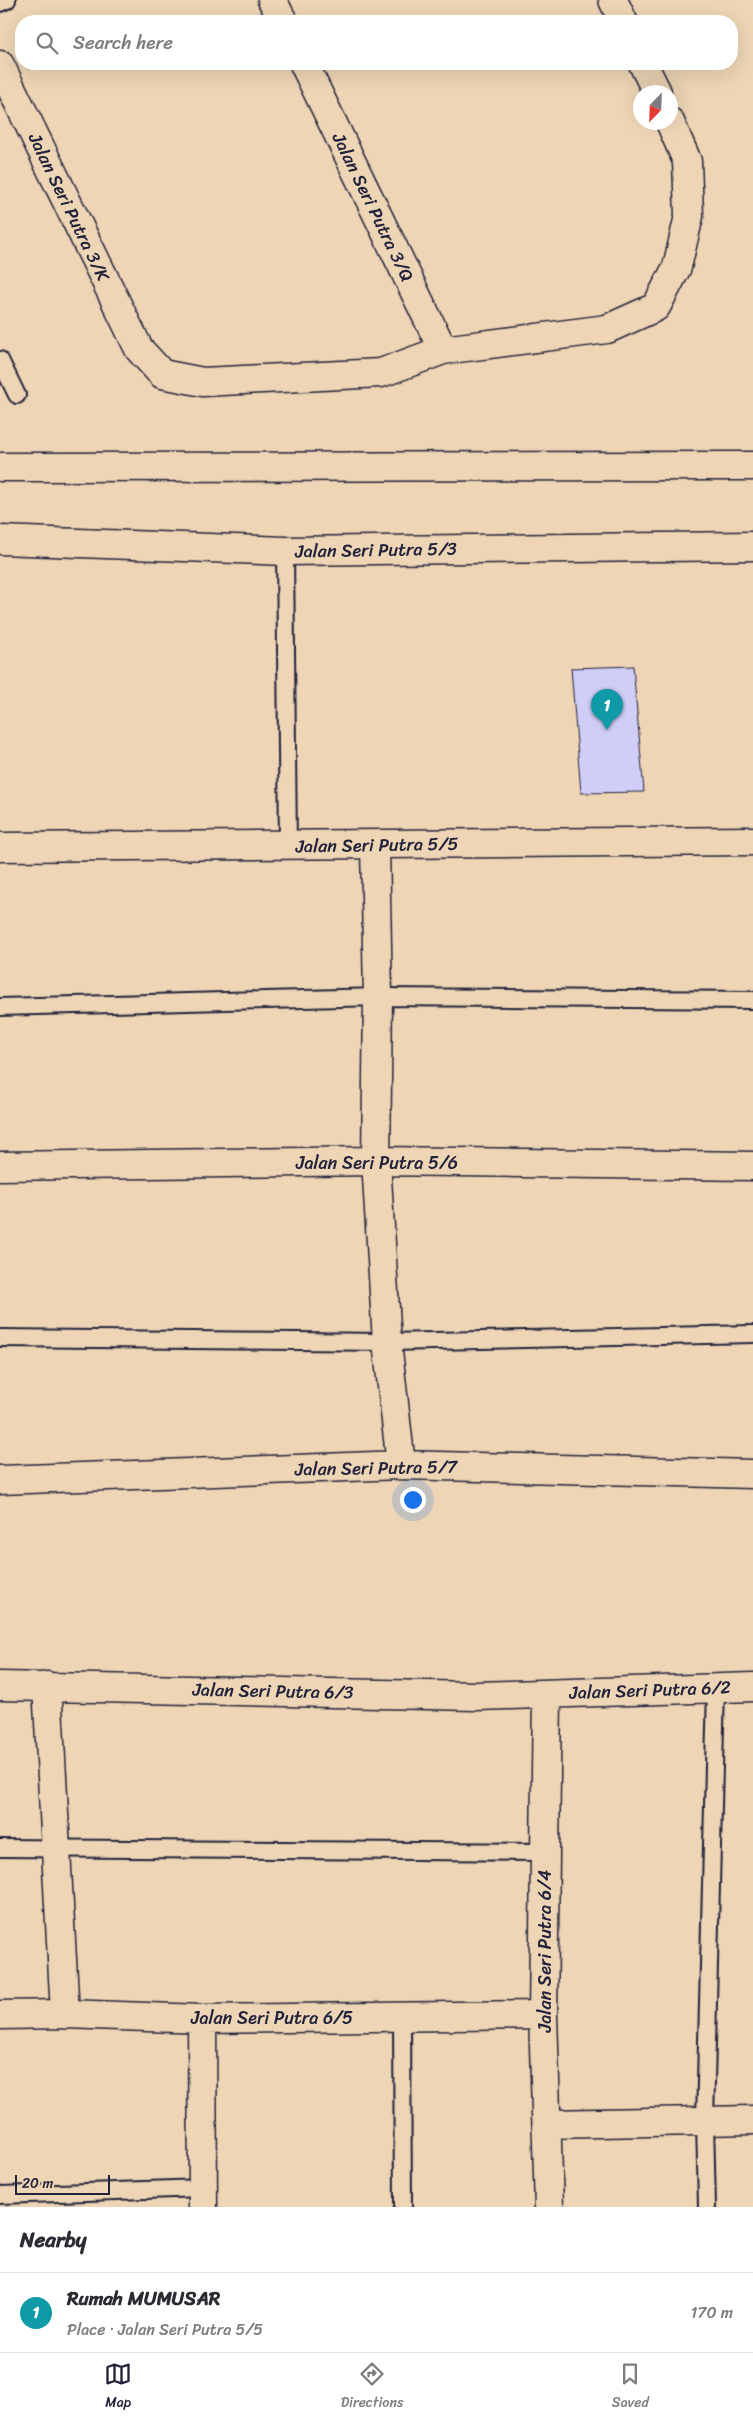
<!DOCTYPE html>
<meta charset="utf-8">
<style>
:root{--surface:#fff;--page:#f2f2f3;--text:#2b2b33;--muted:#7c7c81;--line:#e1e1e2;--accent:#22223b}
body{margin:0;font-family:Sriracha,sans-serif;background:var(--page);color:var(--text)}
.compass{position:absolute;left:633px;top:85px;width:45px;height:45px;border-radius:50%;background:var(--surface);box-shadow:0 5px 20px #0002;rotate:203deg}
.scale{position:absolute;left:15px;bottom:12px;width:95px;box-sizing:border-box;padding-left:5px;border:2px solid #22223b;border-top:0;font-size:14px;line-height:18px;white-space:nowrap;color:#22223b;-webkit-text-stroke:4px #edd5b5;paint-order:stroke}
.you{position:absolute;left:412px;top:1499px;width:18px;height:18px;margin:-12px;border:4px solid #fff;border-radius:50%;background:#1a73e8;box-shadow:0 0 0 8px #1a73e833}
.badge{display:grid;place-items:center;width:32px;height:32px;border-radius:50%;background:var(--accent);color:#fff;font-size:16px;font-weight:700}
.pin{position:absolute;translate:-50% -41px;filter:drop-shadow(0 1px 2px #0008)}
.pin::after{content:'';position:absolute;top:26px;width:18px;height:15px;background:inherit;clip-path:polygon(0 0,100% 0,50% 100%)}
.list{margin:0;padding:0;list-style:none}
h2{display:flex;justify-content:space-between;align-items:center;height:65px;margin:0;padding:0 20px;font-size:21px}
h2 small{font-size:16px;font-weight:400;color:var(--muted)}
.list li{display:grid;grid-template-columns:32px 1fr auto;gap:15px;align-items:center;box-sizing:border-box;height:80px;padding:0 20px;border-top:1px solid var(--line)}
.list b{display:block;font-size:19px;white-space:nowrap}
.list p{margin:0;font-size:16px;white-space:nowrap;color:var(--muted)}
.list em{font-size:16px;font-style:normal;color:var(--muted)}
.icon{flex:none;width:28px;height:28px;fill:none;stroke:currentColor;stroke-width:2;stroke-linecap:round;stroke-linejoin:round}
.map{position:relative;flex:none;width:753px;height:2207px;overflow:hidden}
.search{position:absolute;background:var(--surface);box-shadow:0 5px 20px #0002;left:15px;right:15px;top:15px;height:55px;display:flex;align-items:center;gap:12px;box-sizing:border-box;padding:0 18px;border-radius:20px;color:var(--muted);font-size:19px}
.sheet{height:145px;background:var(--surface)}
nav{display:flex;justify-content:space-around;align-items:center;box-sizing:border-box;height:70px;border-top:1px solid var(--line);background:var(--surface);font-size:14px;color:var(--muted)}
nav a{display:grid;justify-items:center;gap:2px}
nav .on{color:var(--accent)}
.map>svg:first-child{display:block}
.building{fill:#d0cef7;stroke:#22223b}
.lines{fill:none;stroke-linecap:round;stroke-linejoin:round}
.service-casing{stroke:#22223b;stroke-width:20}
.minor-casing{stroke:#22223b;stroke-width:31}
.service{stroke:#edd5b5;stroke-width:16}
.minor{stroke:#edd5b5;stroke-width:28}
.labels{text-anchor:middle;stroke-width:4;stroke-linejoin:round;paint-order:stroke}
.street-label{font-size:18px;fill:#22223b;stroke:#edd5b5}
</style>
<div class="map">
<svg width="753" height="2207" viewBox="0 0 753 2207">
<rect width="100%" height="100%" fill="#edd5b5"/>
<filter id="ink" filterUnits="userSpaceOnUse"><feTurbulence type="fractalNoise" baseFrequency=".02" numOctaves="2"/><feDisplacementMap in="SourceGraphic" scale="10" xChannelSelector="R" yChannelSelector="G"/><feConvolveMatrix kernelMatrix="1 2 1 2 8 2 1 2 1" color-interpolation-filters="sRGB"/></filter>
<g filter="url(#ink)">
<!-- building -->
<path class="building" d="M633,666L644,792L581,793L571,668Z"/>
<g class="lines">
<!-- service casing -->
<g class="service-casing">
<path id="service" d="M0,3L7,0
M0,360L17,395
M285,551L288,846
M0,1007L378,997L753,1000
M0,1338L387,1342L753,1334
M0,1848L545,1852
M402,2018L403,2207
M0,2195L203,2188
M707,2207L705,2121L716,1688"/>
</g>
<!-- minor casing -->
<g class="minor-casing">
<path id="minor" d="M272,0L283,21
M613,0L623,21
M304,64L443,350
M643,64L657,92
M0,65L139,349L162,374L203,382L381,373L443,350L607,329L656,307L677,267L689,216L687,161L670,122
M0,467L753,466
M0,540L285,551L753,546
M375,845L378,997L376,1161L387,1342L401,1465
M0,847L753,841
M0,1166L376,1161L753,1166
M0,1480L401,1465L753,1474
M0,1686L476,1696L753,1687
M47,1686L65,2014
M547,1694L543,2015L549,2207
M0,2015L65,2014L202,2019L543,2015
M202,2019L203,2207
M547,2124L753,2120"/>
</g>
<!-- service -->
<use href="#service" class="service"/>
<!-- minor -->
<use href="#minor" class="minor"/>
</g>
</g>
<g class="labels">
<!-- street labels -->
<g class="street-label">
<text transform="translate(69 207) rotate(64)" y="6">Jalan Seri Putra 3/K</text>
<text transform="translate(373 207) rotate(64)" y="6">Jalan Seri Putra 3/Q</text>
<text transform="translate(376 550) rotate(-1)" y="6">Jalan Seri Putra 5/3</text>
<text transform="translate(377 845) rotate(-1)" y="6">Jalan Seri Putra 5/5</text>
<text x="377" y="1169">Jalan Seri Putra 5/6</text>
<text transform="translate(376 1468) rotate(-1)" y="6">Jalan Seri Putra 5/7</text>
<text transform="translate(650 1690) rotate(-2)" y="6">Jalan Seri Putra 6/2</text>
<text transform="translate(273 1691) rotate(1)" y="6">Jalan Seri Putra 6/3</text>
<text transform="translate(545 1951) rotate(-90)" y="6">Jalan Seri Putra 6/4</text>
<text x="272" y="2024">Jalan Seri Putra 6/5</text>
</g>
</g>
</svg>
<svg class="compass" viewBox="-18 -18 36 36"><path d="M0-13l5 13h-10z" fill="#e53935"/><path d="M0 13l5-13h-10z" fill="#7c7c81"/></svg>
<div class="scale">20 m</div>
<div class="you"></div>
<div class="pin badge" style="left:607px;top:730px;background:#0f9aa8">1</div>
<div class="search"><svg class="icon" aria-label="search" viewBox="0 0 24 24"><circle cx="10" cy="10" r="6"/><path d="M15 15l6 6"/></svg>Search here</div>
</div>
<section class="sheet">
<h2>Nearby<small></small></h2>
<ul class="list">
<li><span class="badge" style="background:#0f9aa8">1</span><div><b>Rumah MUMUSAR</b><p>Place · Jalan Seri Putra 5/5</p></div><em>170 m</em></li>
</ul>
</section>
<nav>
<a class="on"><svg class="icon" aria-label="map" viewBox="0 0 24 24"><path d="M3 6l6-2 6 2 6-2v14l-6 2-6-2-6 2zM9 4v14M15 6v14"/></svg>Map</a>
<a><svg class="icon" aria-label="directions" viewBox="0 0 24 24"><path d="M12 3l9 9-9 9-9-9zM9 14v-3h6M13 9l2 2-2 2"/></svg>Directions</a>
<a><svg class="icon" aria-label="saved" viewBox="0 0 24 24"><path d="M7 4h10v16l-5-4-5 4z"/></svg>Saved</a>
</nav>
